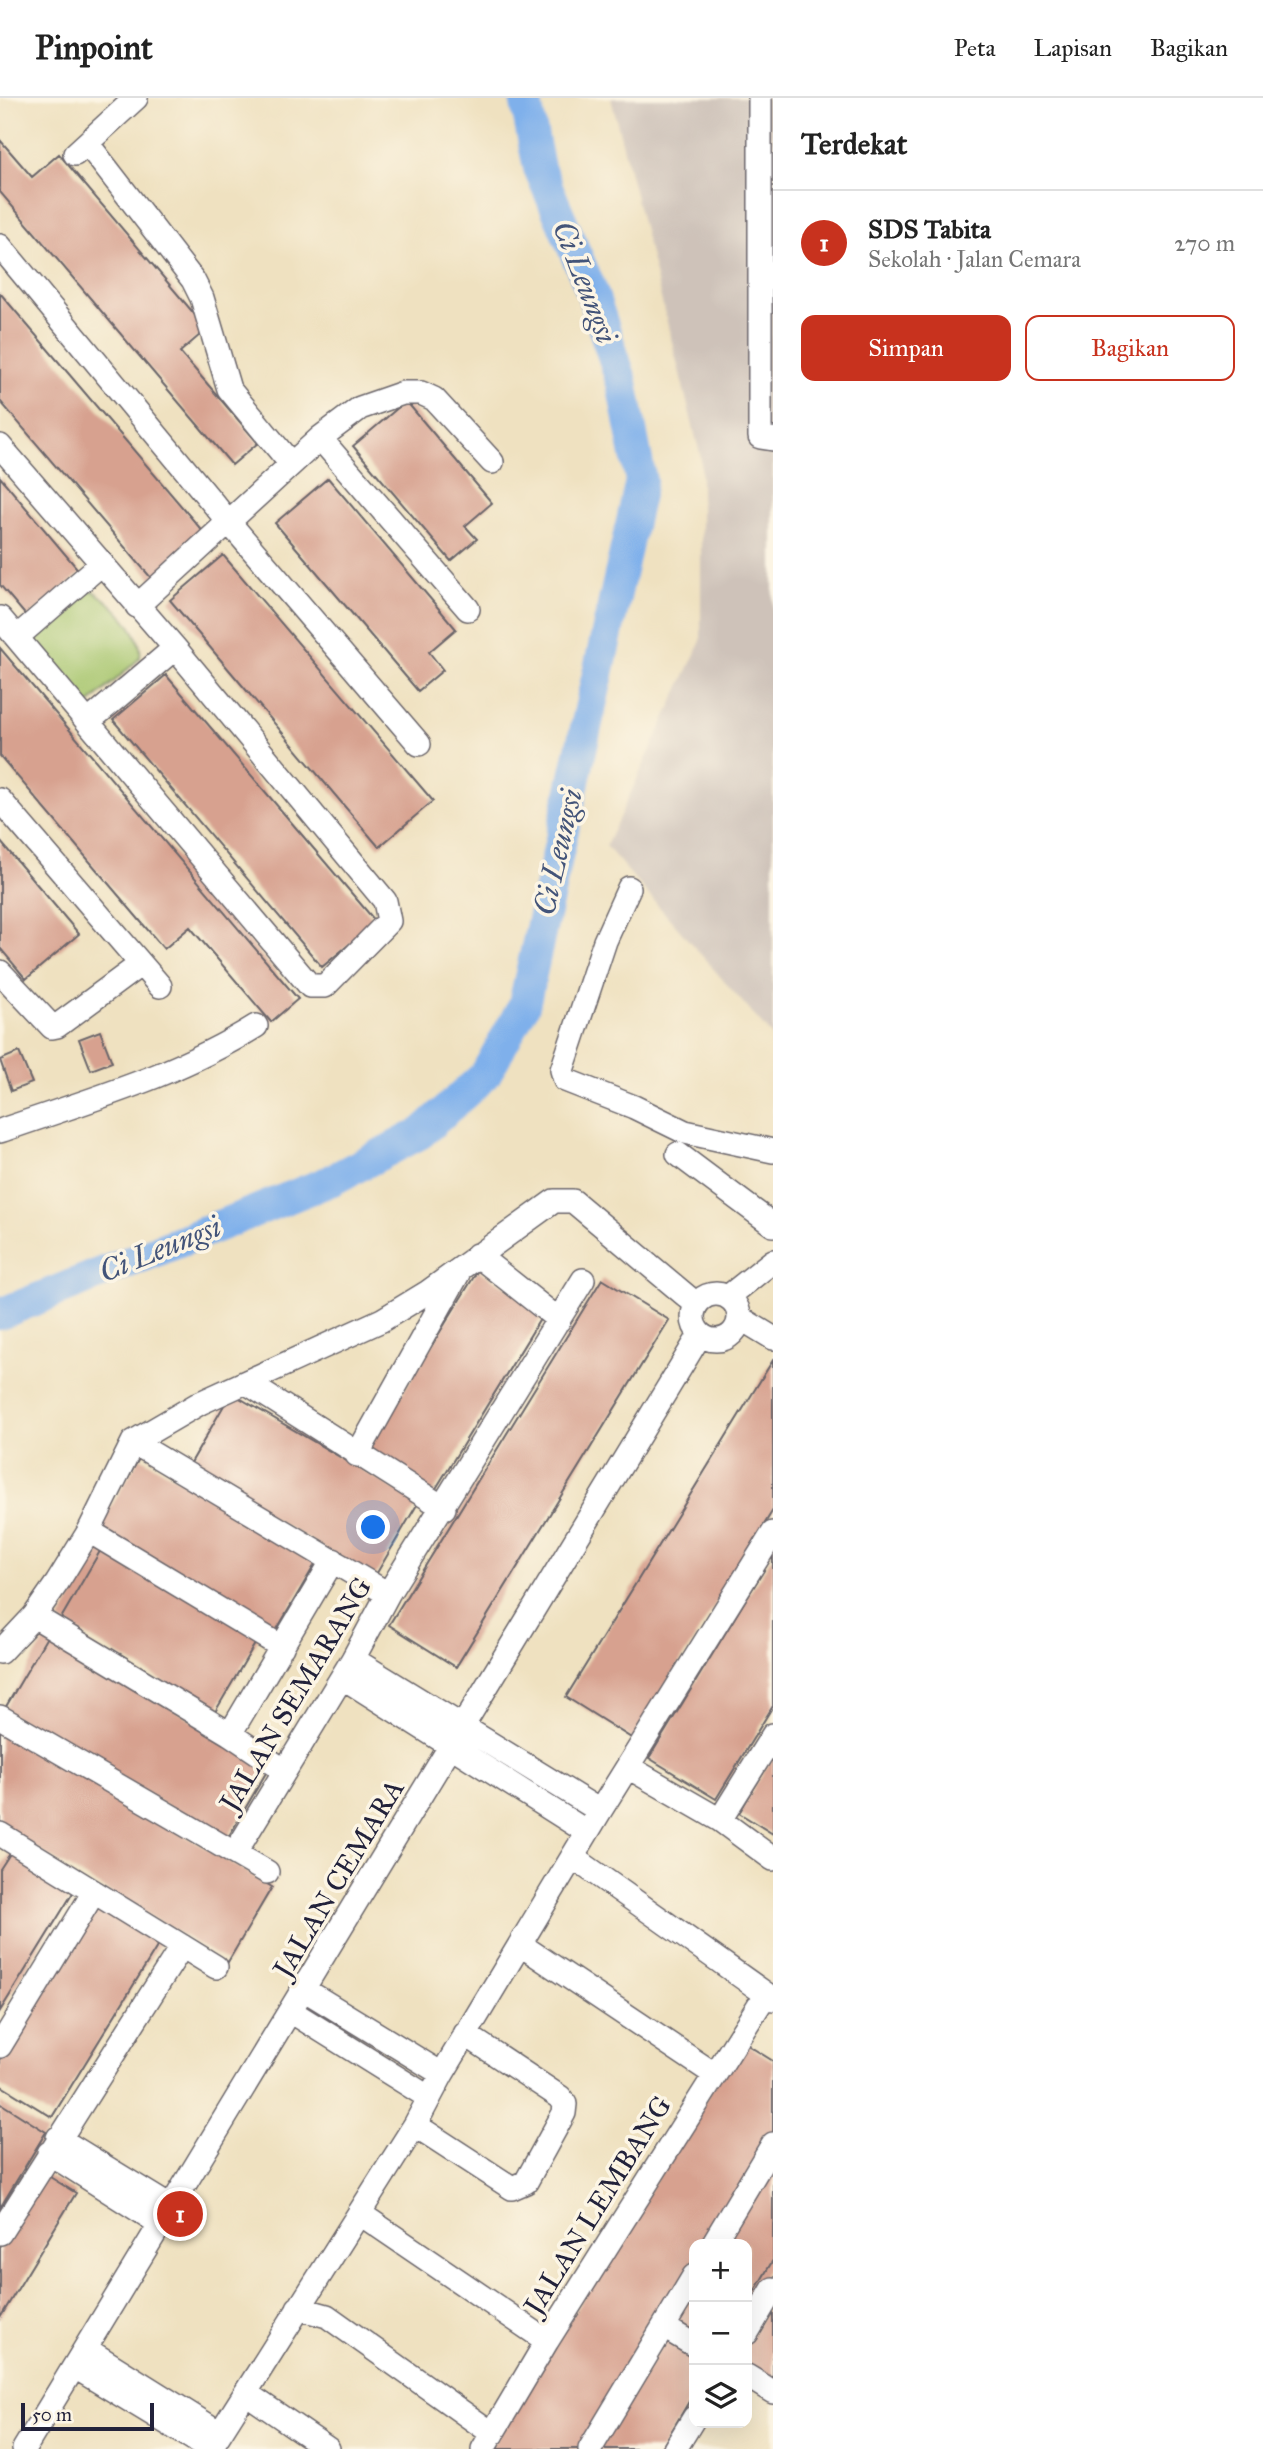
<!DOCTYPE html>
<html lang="id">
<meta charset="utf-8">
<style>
:root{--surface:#fff;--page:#f2f2f2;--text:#222;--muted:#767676;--line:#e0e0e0;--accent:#c8321e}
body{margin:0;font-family:"IM FELL Great Primer",serif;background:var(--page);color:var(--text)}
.controls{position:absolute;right:21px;bottom:21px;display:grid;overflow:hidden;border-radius:14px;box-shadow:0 7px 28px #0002}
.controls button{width:63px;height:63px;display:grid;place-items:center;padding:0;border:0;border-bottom:2px solid var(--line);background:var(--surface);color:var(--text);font:35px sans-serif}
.scale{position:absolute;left:21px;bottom:18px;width:133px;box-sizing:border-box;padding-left:7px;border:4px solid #22223b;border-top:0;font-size:19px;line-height:24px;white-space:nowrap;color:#22223b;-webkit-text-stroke:5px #fcf5e5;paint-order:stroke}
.you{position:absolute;left:374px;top:1430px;width:24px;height:24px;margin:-18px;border:5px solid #fff;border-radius:50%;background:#1a73e8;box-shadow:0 0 0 10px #1a73e833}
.badge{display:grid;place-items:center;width:46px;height:46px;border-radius:50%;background:var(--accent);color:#fff;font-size:23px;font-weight:700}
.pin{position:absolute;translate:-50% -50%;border:4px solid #fff;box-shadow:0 2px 7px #0006}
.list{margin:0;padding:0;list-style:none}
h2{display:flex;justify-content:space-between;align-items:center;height:91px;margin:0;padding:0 28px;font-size:30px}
h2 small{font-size:23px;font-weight:400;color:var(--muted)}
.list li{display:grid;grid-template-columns:46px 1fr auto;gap:21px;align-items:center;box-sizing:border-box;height:105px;padding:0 28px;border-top:2px solid var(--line)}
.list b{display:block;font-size:26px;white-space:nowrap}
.list p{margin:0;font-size:23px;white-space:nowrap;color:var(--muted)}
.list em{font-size:23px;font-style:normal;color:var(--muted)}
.actions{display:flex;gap:14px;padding:21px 28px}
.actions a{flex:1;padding:16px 0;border:2px solid var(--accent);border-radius:14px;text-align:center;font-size:24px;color:var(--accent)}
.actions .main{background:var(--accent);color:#fff}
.icon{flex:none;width:38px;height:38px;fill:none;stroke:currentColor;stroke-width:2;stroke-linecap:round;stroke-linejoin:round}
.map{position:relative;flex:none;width:773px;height:2351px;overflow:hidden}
header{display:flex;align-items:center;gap:42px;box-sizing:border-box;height:98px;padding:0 35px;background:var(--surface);border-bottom:2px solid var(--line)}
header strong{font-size:33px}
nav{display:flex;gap:38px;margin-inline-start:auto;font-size:24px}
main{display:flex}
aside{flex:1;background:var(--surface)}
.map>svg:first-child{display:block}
.industrial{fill:#cec2b9}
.green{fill:#a7c66e;stroke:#647454;stroke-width:2}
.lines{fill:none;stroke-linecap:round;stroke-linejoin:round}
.river{stroke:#7fb0eb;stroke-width:32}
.building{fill:#d7a18f}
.minor-casing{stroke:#6a656a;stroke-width:26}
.minor{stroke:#fff;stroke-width:23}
.labels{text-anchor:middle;stroke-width:7;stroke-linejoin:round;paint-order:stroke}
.street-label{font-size:28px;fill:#22223b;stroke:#fcf5e5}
.water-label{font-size:30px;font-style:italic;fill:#435479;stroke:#fcf5e5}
</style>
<header>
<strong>Pinpoint</strong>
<nav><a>Peta</a><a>Lapisan</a><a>Bagikan</a></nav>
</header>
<main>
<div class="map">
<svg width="773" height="2351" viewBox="0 0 773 2351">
<rect width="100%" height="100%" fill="#fcf5e5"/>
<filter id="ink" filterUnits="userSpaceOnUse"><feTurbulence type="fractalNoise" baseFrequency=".0143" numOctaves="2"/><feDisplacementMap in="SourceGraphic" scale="14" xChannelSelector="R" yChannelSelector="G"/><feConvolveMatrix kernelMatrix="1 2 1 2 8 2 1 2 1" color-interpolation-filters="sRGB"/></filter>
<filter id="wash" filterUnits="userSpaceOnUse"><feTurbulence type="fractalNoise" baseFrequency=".00686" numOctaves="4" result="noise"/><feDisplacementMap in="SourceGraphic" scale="28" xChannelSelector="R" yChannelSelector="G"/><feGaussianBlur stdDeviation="1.57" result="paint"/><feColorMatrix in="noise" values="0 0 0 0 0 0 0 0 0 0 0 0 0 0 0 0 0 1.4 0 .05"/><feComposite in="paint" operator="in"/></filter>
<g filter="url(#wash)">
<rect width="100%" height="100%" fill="#efe1c0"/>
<!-- industrial -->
<path class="industrial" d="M611,0H773V939L606,748L701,543V360Z"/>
<!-- green -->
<path class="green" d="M93,493C113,505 144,535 140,560L89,606H76L30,538L81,494Z"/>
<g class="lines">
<!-- river -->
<path class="river" d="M0,1216L330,1083L421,1035L485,977L524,907L641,383L622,285L592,194L539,70L525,0"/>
</g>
<g id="blocks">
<!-- building -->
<path class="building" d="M0,42L32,79L59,56L207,231L180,254L258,345L232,367L0,94Z
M0,195L205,436L152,481L0,303Z
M406,303L492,405L465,428L477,441L451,463L353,348Z
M0,379L81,475L28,520L0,487Z
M328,380L456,531L429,554L443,572L418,593L275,425Z
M223,457L433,703L379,749L170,502Z
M0,550L298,901L271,924L190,829L164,851L0,658Z
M166,577L376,824L322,869L113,622Z
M0,743L79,836L26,881L0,850Z
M100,933L112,964L91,972L79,941Z
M19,954L32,985L11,993L0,962Z
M478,1172L545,1213L432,1397L365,1356Z
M602,1181L669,1222L456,1569L389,1527Z
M773,1262V1412L633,1641L566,1599Z
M231,1295L418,1405L374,1480L188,1370Z
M140,1359L317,1463L273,1538L97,1434Z
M103,1448L259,1539L215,1614L60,1522Z
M773,1457V1608L716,1701L649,1660Z
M48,1537L270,1668L226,1743L4,1612Z
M0,1629L272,1789L228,1864L0,1729Z
M773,1659V1736L739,1715Z
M11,1754L74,1793L0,1913V1771Z
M97,1805L160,1844L52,2019L0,1987V1962Z
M741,1943L773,1963V2040L708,2146H694V2169L583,2351H490Z
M0,2005L46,2034L0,2110Z
M773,2061V2162L747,2206V2146H721Z
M45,2076L76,2095L0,2220V2149Z
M694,2192V2236L675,2224Z
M773,2202V2281L747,2266V2246Z
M668,2237L694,2253V2295L661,2351H599Z"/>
</g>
</g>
<g filter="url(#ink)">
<use href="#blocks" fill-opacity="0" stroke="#6a656a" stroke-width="2"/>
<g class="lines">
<!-- minor casing -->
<g class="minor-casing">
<path id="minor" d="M760,0V339L773,341
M87,45L193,182L202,200L229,291L291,366
M75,56L136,0
M0,148L227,422L419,646
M320,340L468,511
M0,348L175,550L385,803L389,823L325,888H310L0,520
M137,508L320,340L360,310L403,295H421L434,301L492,364
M17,539L100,467
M89,623L175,550
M0,702L160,888
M629,790L605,843L562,972L565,982L634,1009L685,1034L773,1053
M0,874L52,929L57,928L141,866
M0,1033C89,1002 176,978 256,928
M678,1056L773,1127
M477,1157L559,1222
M693 1219a23 23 0 1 1 46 0a23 23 0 1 1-46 0Z
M729,1198L773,1163
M740,1220L773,1240
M247,1285L444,1410
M133,1344L388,1496
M357,1357L458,1176
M89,1433L282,1549
M34,1518L230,1636L285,1673
M0,1554L34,1518L57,1485L89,1433L133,1344L200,1305L382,1222L428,1194L554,1103H573L696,1206
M353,1561L600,1713
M342,1579L587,1734
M0,1619L267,1774
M230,1636L333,1462
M628,1669L720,1722L773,1761
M720,1722L773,1637
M0,1736L216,1869
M235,1755L353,1561L388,1496L583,1182
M574,1760L773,1901
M521,1847L714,1976
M305,1892L442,1976
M292,1914L428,1999
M0,1948L94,1794
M415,2027L512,2090L526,2084L564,2015L565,2006L560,1999L465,1936
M58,2040L172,2110
M49,2055L162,2127
M359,2115L547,2243
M0,2135L182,1848
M713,2146L773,2046
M298,2210L327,2218L493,2336
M664,2229L694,2247
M747,2235L773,2191
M86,2251L220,2335
M75,2269L210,2351
M747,2278L773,2294
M246,2295L328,2351
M24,2351L700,1237
M210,2351L415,2027L442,1976L600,1713L773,1435
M483,2351L547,2243L766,1896
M590,2351L694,2178
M675,2351L694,2320"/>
</g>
<!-- minor -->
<use href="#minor" class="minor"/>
</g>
</g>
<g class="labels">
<!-- street labels -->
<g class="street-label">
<text transform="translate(295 1596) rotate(-59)" y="10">JALAN SEMARANG</text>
<text transform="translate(338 1780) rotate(-59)" y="10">JALAN CEMARA</text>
<text transform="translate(597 2107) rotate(-58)" y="10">JALAN LEMBANG</text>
</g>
<!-- water labels -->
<g class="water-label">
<text transform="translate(585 184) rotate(69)" y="10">Ci Leungsi</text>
<text transform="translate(558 754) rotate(-77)" y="10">Ci Leungsi</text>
<text transform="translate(160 1151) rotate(-22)" y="10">Ci Leungsi</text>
</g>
</g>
</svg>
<div class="controls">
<button>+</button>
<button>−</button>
<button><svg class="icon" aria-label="layers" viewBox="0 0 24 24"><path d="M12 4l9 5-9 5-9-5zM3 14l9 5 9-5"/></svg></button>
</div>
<div class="scale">50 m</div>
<div class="you"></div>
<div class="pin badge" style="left:180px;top:2116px">1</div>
</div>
<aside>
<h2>Terdekat<small></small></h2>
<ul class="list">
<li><span class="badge">1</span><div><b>SDS Tabita</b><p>Sekolah · Jalan Cemara</p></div><em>270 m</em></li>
</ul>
<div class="actions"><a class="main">Simpan</a><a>Bagikan</a></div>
</aside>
</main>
